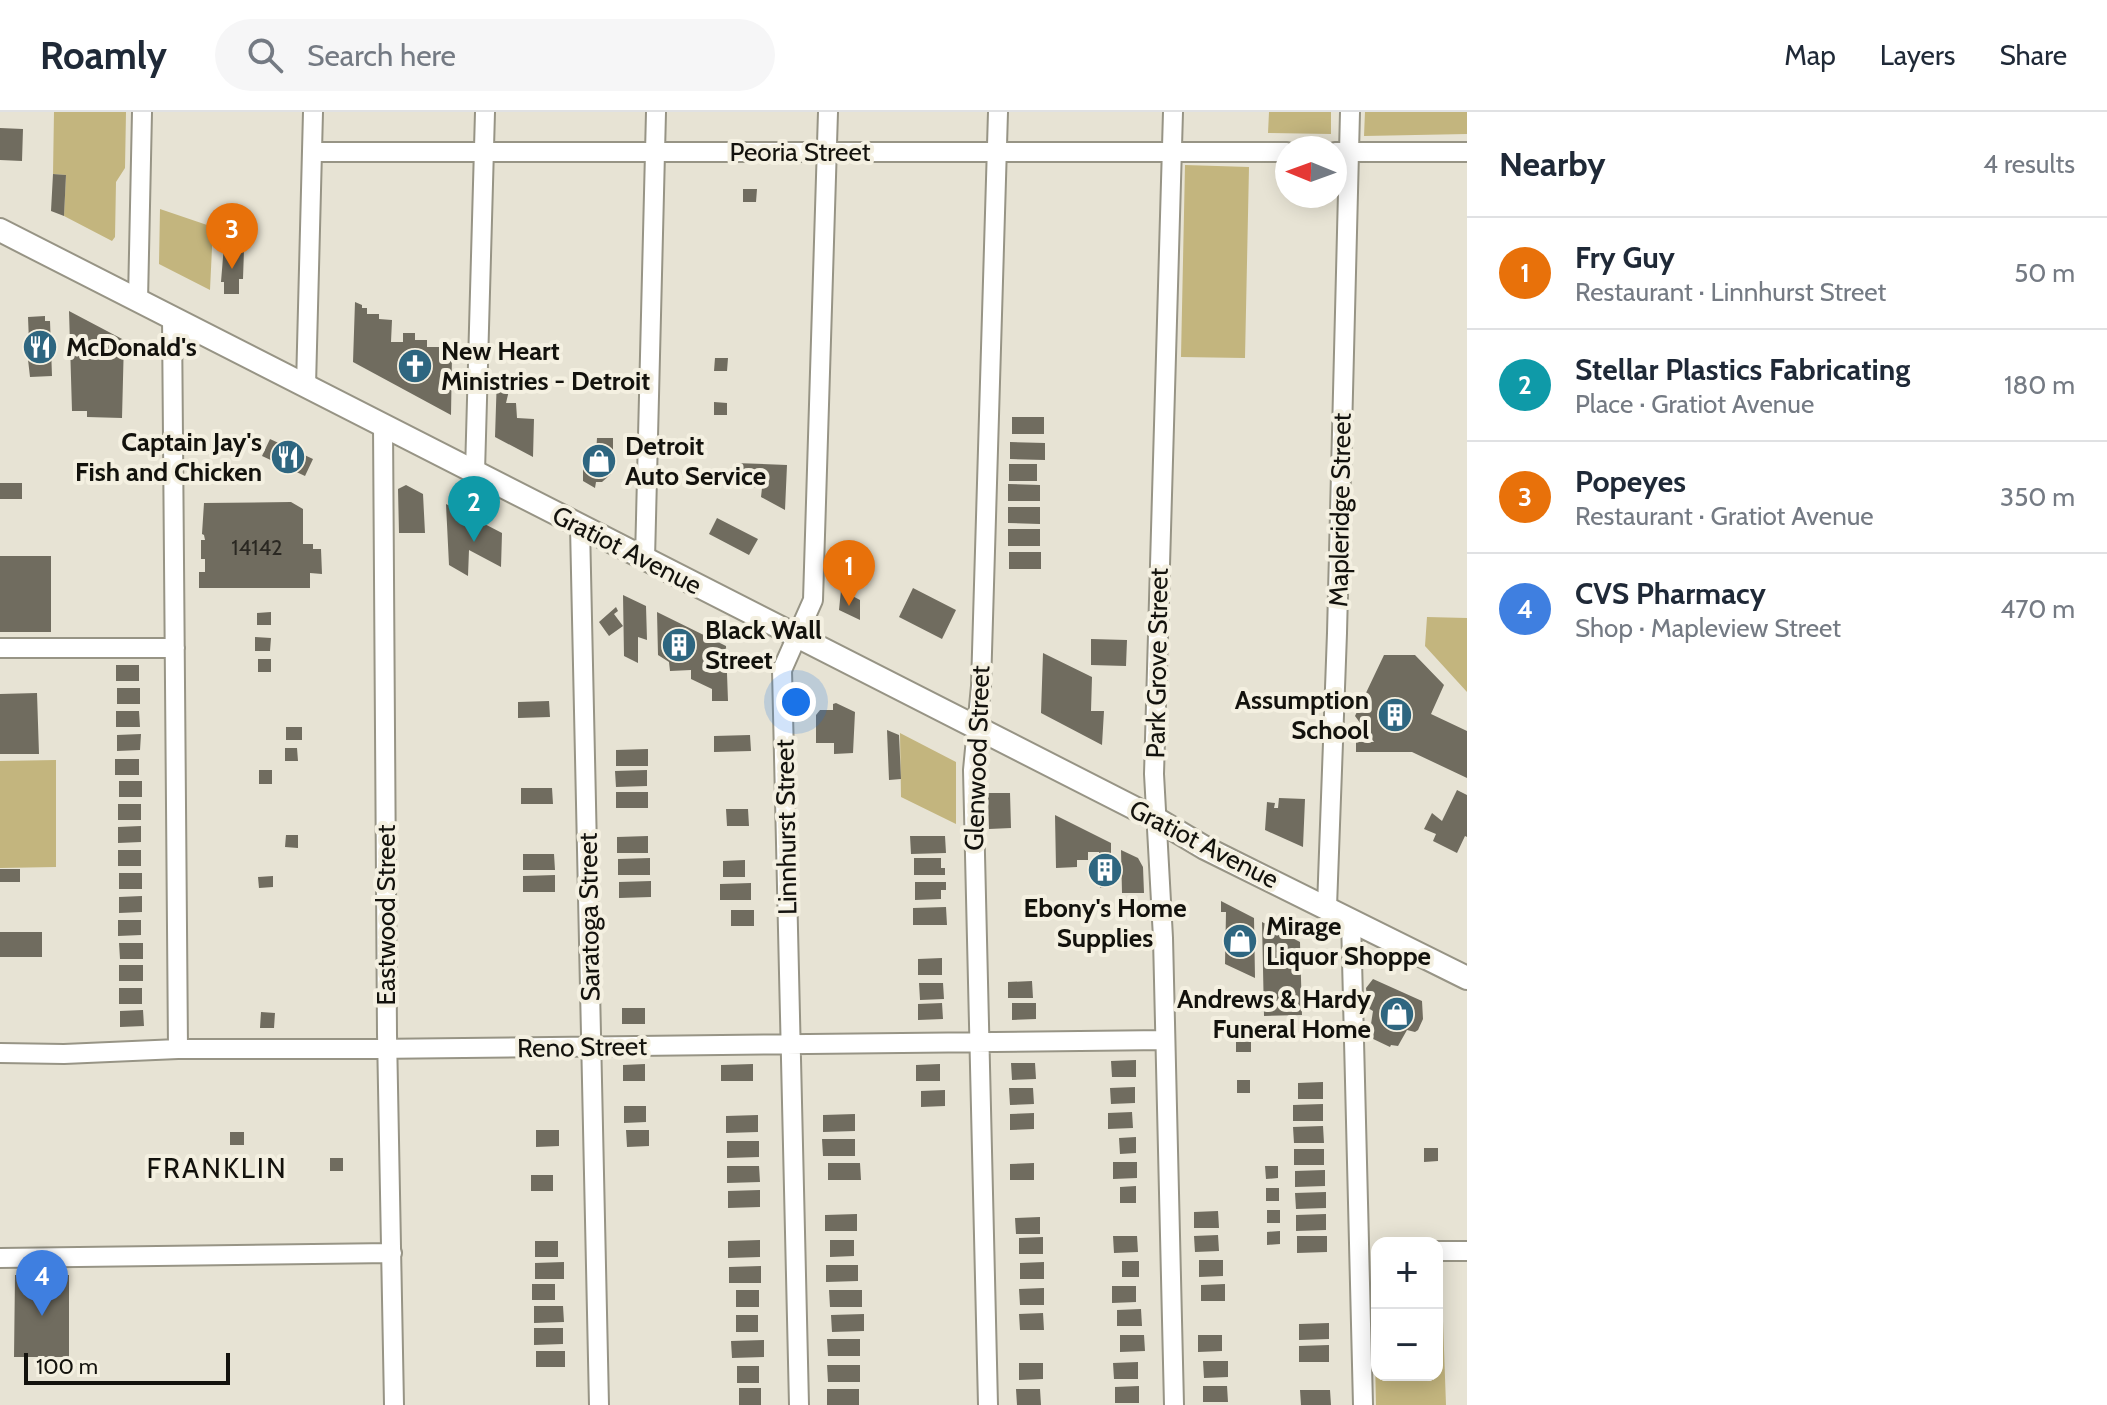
<!DOCTYPE html>
<meta charset="utf-8">
<style>
:root{--surface:#fff;--page:#f6f6f7;--text:#1f2937;--muted:#747a83;--line:#e0e1e3;--accent:#0f766e}
body{margin:0;font-family:Cabin,sans-serif;background:var(--page);color:var(--text)}
.controls{position:absolute;right:24px;bottom:24px;display:grid;overflow:hidden;border-radius:16px;box-shadow:0 4px 20px #0003}
.controls button{width:72px;height:72px;display:grid;place-items:center;padding:0;border:0;border-bottom:2px solid var(--line);background:var(--surface);color:var(--text);font:40px sans-serif}
.compass{position:absolute;left:1275px;top:24px;width:72px;height:72px;border-radius:50%;background:var(--surface);box-shadow:0 4px 20px #0003;rotate:271deg}
.scale{position:absolute;left:24px;bottom:20px;width:206px;box-sizing:border-box;padding-left:8px;border:4px solid #13120d;border-top:0;font-size:22px;line-height:28px;white-space:nowrap;color:#13120d;-webkit-text-stroke:6px #f4f0e1;paint-order:stroke}
.you{position:absolute;left:796px;top:590px;width:28px;height:28px;margin:-20px;border:6px solid #fff;border-radius:50%;background:#1a73e8;box-shadow:0 0 0 12px #1a73e833}
.badge{display:grid;place-items:center;width:52px;height:52px;border-radius:50%;background:var(--accent);color:#fff;font-size:26px;font-weight:700}
.pin{position:absolute;translate:-50% -66px;filter:drop-shadow(0 2px 4px #0008)}
.pin::after{content:'';position:absolute;top:42px;width:28px;height:24px;background:inherit;clip-path:polygon(0 0,100% 0,50% 100%)}
.list{margin:0;padding:0;list-style:none}
h2{display:flex;justify-content:space-between;align-items:center;height:104px;margin:0;padding:0 32px;font-size:34px}
h2 small{font-size:26px;font-weight:400;color:var(--muted)}
.list li{display:grid;grid-template-columns:52px 1fr auto;gap:24px;align-items:center;box-sizing:border-box;height:112px;padding:0 32px;border-top:2px solid var(--line)}
.list b{display:block;font-size:30px;white-space:nowrap}
.list p{margin:0;font-size:26px;white-space:nowrap;color:var(--muted)}
.list em{font-size:26px;font-style:normal;color:var(--muted)}
.icon{flex:none;width:44px;height:44px;fill:none;stroke:currentColor;stroke-width:2;stroke-linecap:round;stroke-linejoin:round}
.map{position:relative;flex:none;width:1467px;height:1293px;overflow:hidden}
header{display:flex;align-items:center;gap:48px;box-sizing:border-box;height:112px;padding:0 40px;background:var(--surface);border-bottom:2px solid var(--line)}
header strong{font-size:38px}
nav{display:flex;gap:44px;margin-inline-start:auto;font-size:28px}
.search{width:560px;height:72px;background:var(--page);display:flex;align-items:center;gap:20px;box-sizing:border-box;padding:0 28px;border-radius:44px;color:var(--muted);font-size:30px}
main{display:flex}
aside{flex:1;background:var(--surface)}
.map>svg:first-child{display:block}
.green{fill:#c3b57e}
.building{fill:#706c5f}
.lines{fill:none;stroke-linecap:round;stroke-linejoin:round}
.minor-casing{stroke:#979485;stroke-width:22}
.major-casing{stroke:#979485;stroke-width:26}
.minor{stroke:#fff;stroke-width:18}
.major{stroke:#fff;stroke-width:22}
.labels{text-anchor:middle;stroke-width:8;stroke-linejoin:round;paint-order:stroke}
.number-label{font-size:22px;fill:#2a2822}
.street-label{font-size:26px;fill:#13120d;stroke:#f4f0e1}
.poi-label{font-size:26px;font-weight:bold;fill:#13120d;stroke:#f4f0e1;text-anchor:start}
.neighbourhood-label{font-size:28px;letter-spacing:2px;fill:#13120d;stroke:#f4f0e1}
</style>
<header>
<strong>Roamly</strong>
<div class="search"><svg class="icon" aria-label="search" viewBox="0 0 24 24"><circle cx="10" cy="10" r="6"/><path d="M15 15l6 6"/></svg>Search here</div>
<nav><a>Map</a><a>Layers</a><a>Share</a></nav>
</header>
<main>
<div class="map">
<svg width="1467" height="1293" viewBox="0 0 1467 1293">
<rect width="100%" height="100%" fill="#e7e3d4"/>
<!-- green -->
<path class="green" d="M54,0H126L125,56L116,70L115,125L112,129L64,104L66,63L53,62Z
M1269,0H1331V22L1268,21Z
M1365,0H1467V22L1364,24Z
M1185,53L1249,55L1245,246L1181,245Z
M160,97L213,115L210,178L159,152Z
M1427,505L1467,506V580L1425,534Z
M900,621L956,650V712L901,685Z
M56,648V755L0,756V649Z
M1373,1153H1377V1263H1437V1153H1441L1446,1293H1376Z"/>
<!-- building -->
<path class="building" d="M0,16L23,17L22,49L0,48Z
M53,62L66,63L64,104L51,99Z
M743,77H757L756,90H743Z
M224,133H239V137H244L243,167H239V182H224V170H221Z
M355,190L362,193V196H367V202H379V207L392,208L391,230H403V221H415V228H427V235H441L440,241L452,242L451,303L353,250Z
M69,199L124,228L122,306L87,305V299H72Z
M45,204V209H50L52,264L30,265L26,230H29L28,205Z
M715,246H728L727,259H714Z
M497,263L511,270L506,291H516L517,306L534,307L533,345L495,325Z
M714,290L727,291V303H714Z
M1012,305H1044V322H1012Z
M597,326H613V342H611V362L602,370H596L595,376L583,369V342H596Z
M270,327L313,347L305,364L262,344Z
M1010,330L1045,331V348L1010,347Z
M735,351L787,353L785,398L761,385L762,376L740,375L734,372Z
M1009,352H1037V369H1009Z
M0,371H22V387H0Z
M1008,372L1040,373V389H1008Z
M406,373L423,382L425,421H399L398,377Z
M291,390L303,397V432H313V437H321L322,462L310,461V476H199V460H205V447H201V428H205L204,423L202,422L204,391Z
M446,392L502,421L501,455L469,438L468,464L449,453Z
M1008,395H1040V412L1008,411Z
M717,406L758,427L749,443L709,422Z
M1008,417H1040V434H1008Z
M1009,440H1041V457H1009Z
M0,444H51V520H0Z
M913,476L956,498L942,527L899,505Z
M841,478L860,488V508L839,498Z
M623,483L646,494L647,528L638,525V551L624,544Z
M616,495L618,499L614,502L623,514L609,524L599,510Z
M271,500V513H257V501Z
M657,500L726,534L728,589H712V577L691,567V558L670,559L669,550L658,543Z
M255,525L271,526L270,539H255Z
M1091,527L1127,528L1126,554L1091,553Z
M1043,541L1092,565L1091,599H1104L1102,633L1041,601Z
M1384,543H1415L1444,573L1431,602L1467,619V666L1412,640H1356V630H1374L1355,604Z
M258,547H271V560H258Z
M116,553H139V569H116Z
M117,576H140V592H117Z
M37,581L39,642H0V582Z
M549,589L550,605L518,606V590Z
M836,591L855,600L853,641L834,642V631H816V603L820,598H833V592Z
M116,599H139L140,615H116Z
M286,615H302V628H286Z
M887,618L899,623L901,667L889,668Z
M141,622L140,638L117,639V623Z
M750,623L751,639L714,640V624Z
M285,636H297L298,649H285Z
M648,637V654H616V638Z
M115,647H139V663H115Z
M259,658H272V672H259Z
M647,658V674L616,675L615,659Z
M119,669H142V685H119Z
M521,676H552L553,692H521Z
M1457,678L1467,683V725L1465,724L1457,741L1433,729L1436,722L1424,717L1432,701L1442,709Z
M616,680H648V696H616Z
M988,681H1010L1011,716L989,717Z
M1279,686L1305,687L1303,735L1265,718L1267,690L1275,691L1274,696H1278Z
M118,692H141V708H118Z
M726,697H748L749,714H727Z
M1055,703L1111,731V775L1100,776L1099,740H1088V748H1077V755L1056,756Z
M141,714V730L118,731V715Z
M286,723H298V736L285,735Z
M648,724V741H617V725Z
M910,724H945L946,741L911,742Z
M118,738H141V754H118Z
M1121,738L1138,746L1143,755L1144,781H1122Z
M523,742H554L555,758H523Z
M650,746V763H618V747Z
M914,746H941V756H945V763H914Z
M745,748V765H723V749Z
M0,757H20V770H0Z
M119,761H142V777H119Z
M555,763V780H523V764Z
M273,764V775L259,776L258,765Z
M651,769V785L619,786V770Z
M915,770H946V778H941V787L915,788Z
M751,771V788H720V772Z
M142,784V800L119,801V785Z
M1221,789L1254,806L1255,866L1225,852L1226,800H1221Z
M946,795L947,813H913V796Z
M731,798H754V814H731Z
M118,808H141V823L118,824Z
M1262,810L1300,830L1302,903L1264,904Z
M0,820H42V845H0Z
M119,831H143V847H120Z
M942,846V863H918V847Z
M119,853H143V869H119Z
M1373,867L1422,889L1423,907L1418,918L1415,920L1407,918L1398,934L1391,933L1390,935L1369,925L1373,899L1368,896L1366,876Z
M1032,869L1033,886H1008V870Z
M919,871H943L944,887L920,888Z
M119,876H142V892H119Z
M1250,883V896L1237,897V884Z
M942,891L943,907L918,908V892Z
M1012,891H1036V907L1012,908Z
M622,896H645V912H622Z
M143,898L144,914L120,915V899Z
M261,900L275,901L274,916H260Z
M1236,925H1251V940H1236Z
M1136,948V965H1112L1111,949Z
M1011,951H1035L1036,967L1012,968Z
M645,952V969H623V953Z
M753,952V969H721V953Z
M940,952V969H916V953Z
M1237,968H1250V981H1237Z
M1323,970V987H1298V971Z
M1135,975V991L1111,992L1110,976Z
M1009,976H1033L1034,992L1010,993Z
M945,978V994L921,995V979Z
M1323,992V1009H1293V993Z
M624,994H646V1010L624,1011Z
M1132,1000L1133,1016L1108,1017V1001Z
M1034,1001V1017L1010,1018V1002Z
M855,1002V1019L823,1020V1003Z
M758,1003V1020L726,1021V1004Z
M1323,1014L1324,1031H1294L1293,1015Z
M536,1018H559V1034L536,1035Z
M626,1018H649V1034L627,1035Z
M230,1020H244V1033H230Z
M1136,1025V1041L1120,1042L1119,1026Z
M822,1027H855V1044H823Z
M727,1029H759V1045L727,1046Z
M1424,1036H1438V1049L1424,1050Z
M1294,1037H1324V1053H1294Z
M330,1046H343V1059H330Z
M1113,1050H1137V1066L1113,1067Z
M828,1051H860L861,1068H828Z
M1034,1051V1068H1010V1052Z
M727,1054H759L760,1070L727,1071Z
M1265,1054H1278V1066L1266,1067Z
M1325,1058V1074L1295,1075V1059Z
M531,1063H553V1079H531Z
M1136,1074V1091H1120V1075Z
M1266,1076H1279V1089H1266Z
M760,1078V1095L728,1096V1079Z
M1326,1080V1096L1296,1097L1295,1081Z
M1267,1098H1280V1111H1267Z
M1218,1099L1219,1116H1194V1100Z
M857,1102V1119H825V1103Z
M1326,1102V1118L1296,1119V1103Z
M1040,1105V1122H1016L1015,1106Z
M1280,1119V1132L1267,1133V1120Z
M1218,1123L1219,1139L1195,1140L1194,1124Z
M1113,1124H1137L1138,1140L1114,1141Z
M1297,1124H1327V1140L1297,1141Z
M1043,1125V1142H1019V1126Z
M760,1128V1145L728,1146V1129Z
M830,1128H854V1144L830,1145Z
M535,1129H558V1145H535Z
M1199,1148H1223V1164L1199,1165Z
M1122,1149H1139V1165H1122Z
M564,1150V1167H535V1151Z
M1044,1150V1167H1020V1151Z
M826,1153H858V1169L826,1170Z
M761,1154V1171H729V1155Z
M15,1163H69V1245H14Z
M532,1172H555V1188H532Z
M1225,1172V1189H1201V1173Z
M1112,1174H1136V1190L1112,1191Z
M1044,1176V1193H1020L1019,1177Z
M736,1178H759V1195H736Z
M829,1178H862V1195H830Z
M534,1194H563L564,1210L534,1211Z
M1141,1197L1142,1214H1117V1198Z
M1043,1201L1044,1218H1020L1019,1202Z
M864,1202V1219L832,1220L831,1203Z
M736,1203H758V1220H736Z
M1329,1211V1227L1299,1228V1212Z
M534,1216H563V1232L534,1233Z
M1120,1223H1144L1145,1239L1120,1240Z
M1198,1223H1222V1239L1198,1240Z
M827,1227H860V1244H828Z
M764,1228V1245L732,1246L731,1229Z
M1329,1233V1250H1299V1234Z
M536,1239H565V1255H536Z
M1203,1249H1228V1265L1204,1266Z
M1138,1250V1267H1114L1113,1251Z
M1019,1251H1043V1267L1019,1268Z
M827,1253H860V1270H828Z
M737,1254H759V1271H737Z
M1139,1274V1291H1115V1275Z
M1203,1274H1227L1228,1290H1203Z
M739,1276H761V1293H739Z
M827,1277H859V1293H827Z
M1016,1277H1040L1041,1293H1017Z
M1300,1278H1330L1331,1293H1301Z"/>
<g class="lines">
<!-- minor casing -->
<g class="minor-casing">
<path id="minor" d="M1173,0L1154,662L1163,826L1174,1293
M312,40H1287
M1335,40H1467
M138,188L142,0
M172,205L178,937
M306,274L313,0
M383,313L387,922L394,1293
M475,360L485,0
M580,414L599,1293
M645,447L656,0
M0,536H175
M1327,795L1337,521L1350,0
M1351,807L1363,1293
M0,941L64,942L178,937H372L1165,928
M1437,1139H1467
M0,1146L392,1141
M799,1293L782,558L813,488L828,0
M988,1293L973,658L981,574L998,0"/>
</g>
<!-- major casing -->
<g class="major-casing">
<path id="major" d="M0,118L1158,708L1205,736L1467,866"/>
</g>
<!-- minor -->
<use href="#minor" class="minor"/>
<!-- major -->
<use href="#major" class="major"/>
</g>
<!-- icons -->
<defs>
<g id="restaurant-disc" transform="scale(1.8)"><circle r="9.5" fill="#2e6680" stroke="#f4f0e1"/><path d="M-5-6h1v4h1v-4h1v4h1v-4h1v5L-1.5 .5V6h-2V.5L-5-1ZM5-6V6H3V1.5H1.5Q1.5-4 5-6Z" fill="#fff"/></g>
<g id="church-disc" transform="scale(1.8)"><circle r="9.5" fill="#2e6680" stroke="#f4f0e1"/><path d="M-1.2-6h2.4v3.5h3.3v2.4h-3.3V6h-2.4V-.1h-3.3v-2.4h3.3Z" fill="#fff"/></g>
<g id="shop-disc" transform="scale(1.8)"><circle r="9.5" fill="#2e6680" stroke="#f4f0e1"/><path d="M-5-2.5h2.3a2.7 3.5 0 0 1 5.4 0H5L5.5 6h-11ZM-1.5-2.5h3a1.5 2.3 0 0 0-3 0Z" fill="#fff"/></g>
<g id="building-disc" transform="scale(1.8)"><circle r="9.5" fill="#2e6680" stroke="#f4f0e1"/><path d="M-4-6H4V6H1V3H-1V6H-4ZM-2.5-4.3h1.7v1.8h-1.7ZM.8-4.3h1.7v1.8H.8ZM-2.5-1h1.7V.8h-1.7ZM.8-1h1.7V.8H.8Z" fill="#fff"/></g>
</defs>
<g fill-rule="evenodd">
<use href="#restaurant-disc" x="40" y="235"/>
<use href="#church-disc" x="415" y="254"/>
<use href="#restaurant-disc" x="288" y="345"/>
<use href="#shop-disc" x="599" y="349"/>
<use href="#building-disc" x="679" y="533"/>
<use href="#building-disc" x="1395" y="603"/>
<use href="#building-disc" x="1105" y="758"/>
<use href="#shop-disc" x="1240" y="829"/>
<use href="#shop-disc" x="1397" y="902"/>
</g>
<g class="labels">
<!-- number labels -->
<g class="number-label">
<text x="257" y="443">14142</text>
</g>
<!-- street labels -->
<g class="street-label">
<text x="800" y="49">Peoria Street</text>
<text transform="translate(1340 398) rotate(-89)" y="9">Mapleridge Street</text>
<text transform="translate(627 438) rotate(27)" y="9">Gratiot Avenue</text>
<text transform="translate(1157 551) rotate(-89)" y="9">Park Grove Street</text>
<text transform="translate(977 646) rotate(-88)" y="9">Glenwood Street</text>
<text transform="translate(786 715) rotate(-91)" y="9">Linnhurst Street</text>
<text transform="translate(1204 732) rotate(27)" y="9">Gratiot Avenue</text>
<text transform="translate(386 803) rotate(-90)" y="9">Eastwood Street</text>
<text transform="translate(589 805) rotate(-91)" y="9">Saratoga Street</text>
<text transform="translate(582 935) rotate(-1)" y="9">Reno Street</text>
</g>
<!-- poi labels -->
<g class="poi-label">
<text x="66" y="244">McDonald's</text>
<text x="441" y="248">New Heart<tspan x="441" dy="30">Ministries - Detroit</tspan></text>
<text x="262" y="339" text-anchor="end">Captain Jay's<tspan x="262" dy="30">Fish and Chicken</tspan></text>
<text x="625" y="343">Detroit<tspan x="625" dy="30">Auto Service</tspan></text>
<text x="705" y="527">Black Wall<tspan x="705" dy="30">Street</tspan></text>
<text x="1369" y="597" text-anchor="end">Assumption<tspan x="1369" dy="30">School</tspan></text>
<text x="1105" y="805" text-anchor="middle">Ebony's Home<tspan x="1105" dy="30">Supplies</tspan></text>
<text x="1266" y="823">Mirage<tspan x="1266" dy="30">Liquor Shoppe</tspan></text>
<text x="1371" y="896" text-anchor="end">Andrews &amp; Hardy<tspan x="1371" dy="30">Funeral Home</tspan></text>
</g>
<!-- neighbourhood labels -->
<g class="neighbourhood-label">
<text x="217" y="1066">FRANKLIN</text>
</g>
</g>
</svg>
<div class="controls">
<button>+</button>
<button>−</button>
</div>
<svg class="compass" viewBox="-18 -18 36 36"><path d="M0-13l5 13h-10z" fill="#e53935"/><path d="M0 13l5-13h-10z" fill="#747a83"/></svg>
<div class="scale">100 m</div>
<div class="you"></div>
<div class="pin badge" style="left:849px;top:494px;background:#e8710a">1</div>
<div class="pin badge" style="left:474px;top:430px;background:#0f9aa8">2</div>
<div class="pin badge" style="left:232px;top:157px;background:#e8710a">3</div>
<div class="pin badge" style="left:42px;top:1204px;background:#3f7fe0">4</div>
</div>
<aside>
<h2>Nearby<small>4 results</small></h2>
<ul class="list">
<li><span class="badge" style="background:#e8710a">1</span><div><b>Fry Guy</b><p>Restaurant · Linnhurst Street</p></div><em>50 m</em></li>
<li><span class="badge" style="background:#0f9aa8">2</span><div><b>Stellar Plastics Fabricating</b><p>Place · Gratiot Avenue</p></div><em>180 m</em></li>
<li><span class="badge" style="background:#e8710a">3</span><div><b>Popeyes</b><p>Restaurant · Gratiot Avenue</p></div><em>350 m</em></li>
<li><span class="badge" style="background:#3f7fe0">4</span><div><b>CVS Pharmacy</b><p>Shop · Mapleview Street</p></div><em>470 m</em></li>
</ul>
</aside>
</main>
